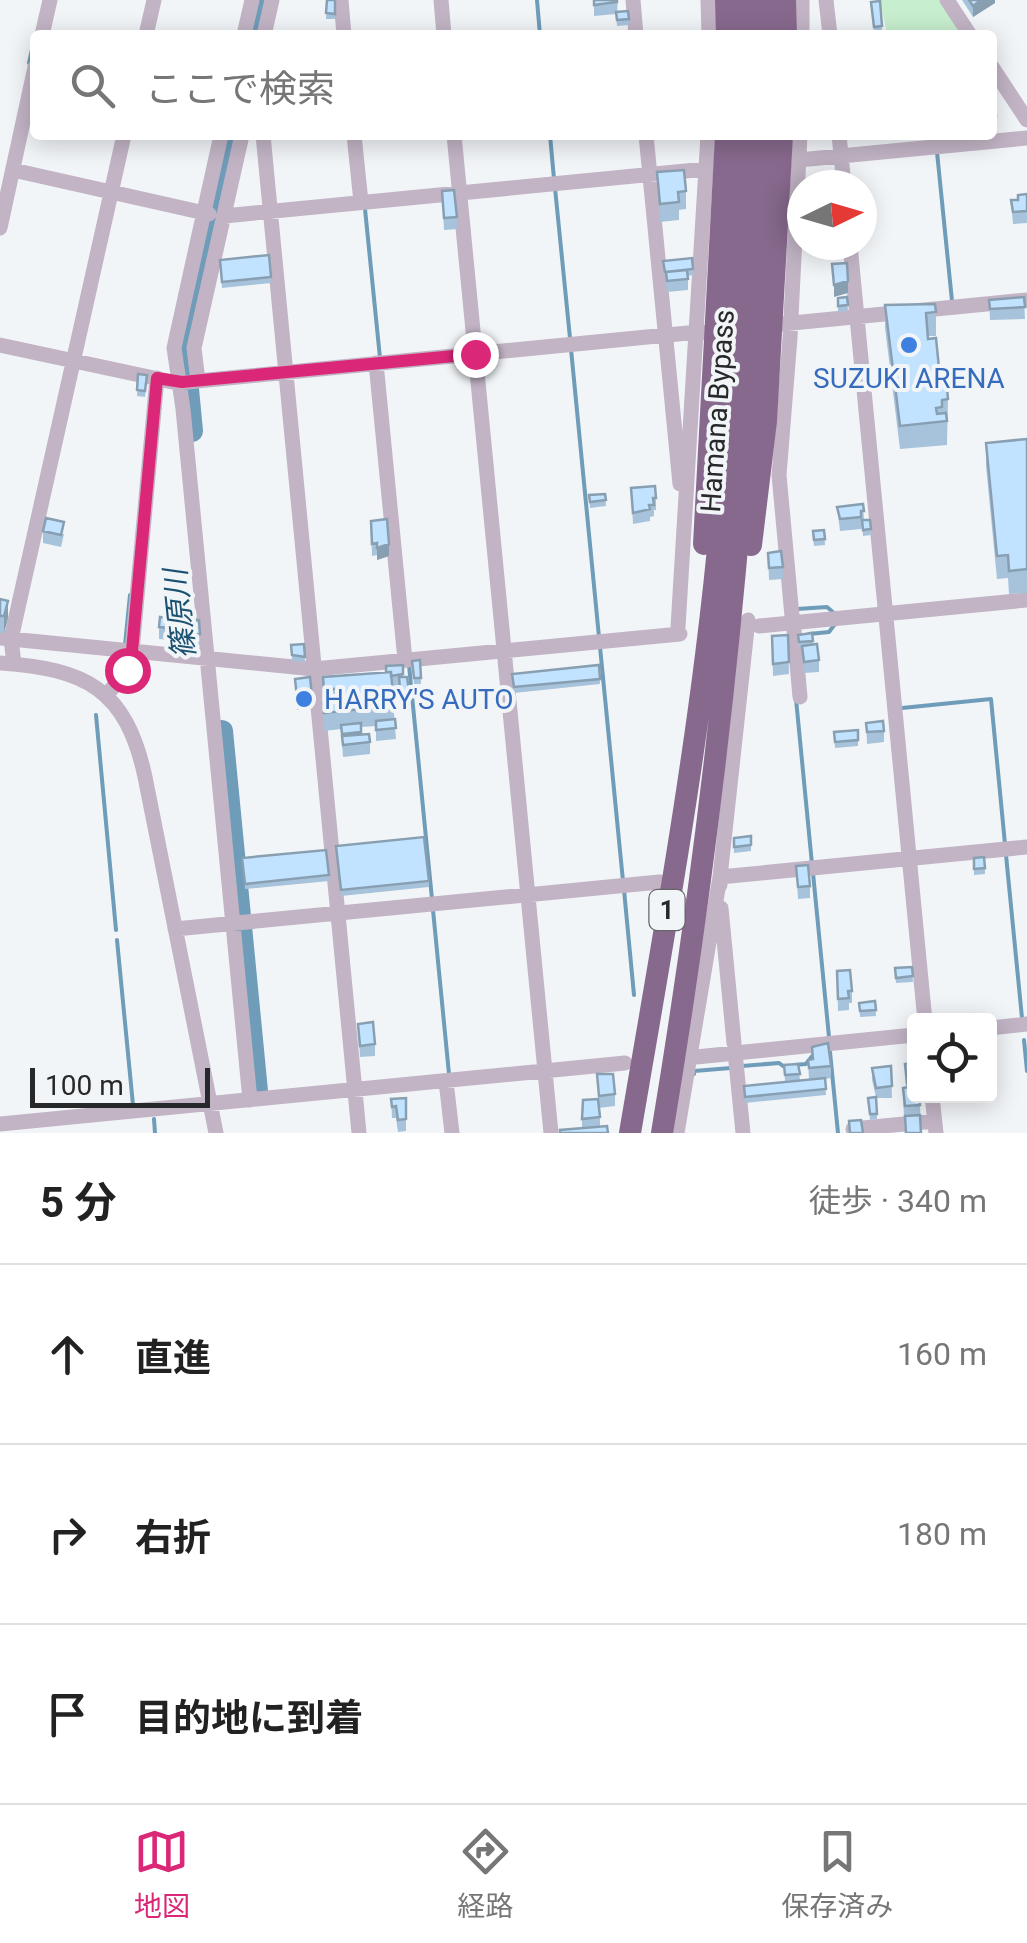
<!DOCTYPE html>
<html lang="ja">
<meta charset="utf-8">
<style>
:root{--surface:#fff;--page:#f2f2f2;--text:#222;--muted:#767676;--line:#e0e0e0;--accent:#db2777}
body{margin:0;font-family:Roboto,"Noto Sans JP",sans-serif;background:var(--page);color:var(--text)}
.controls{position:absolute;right:30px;bottom:30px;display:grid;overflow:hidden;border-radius:10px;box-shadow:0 5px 25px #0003}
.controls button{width:90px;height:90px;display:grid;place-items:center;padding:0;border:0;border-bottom:2px solid var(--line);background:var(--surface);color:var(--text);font:50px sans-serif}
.compass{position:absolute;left:787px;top:170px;width:90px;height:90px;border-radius:50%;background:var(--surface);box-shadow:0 5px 25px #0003;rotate:85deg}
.scale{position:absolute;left:30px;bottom:25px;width:180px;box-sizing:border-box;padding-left:10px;border:5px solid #272829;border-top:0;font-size:28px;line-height:35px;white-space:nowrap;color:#272829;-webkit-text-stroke:8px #f2f5f8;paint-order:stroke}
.stop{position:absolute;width:30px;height:30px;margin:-22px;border:8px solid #db2777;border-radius:50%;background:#fff}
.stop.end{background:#db2777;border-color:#fff;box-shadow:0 2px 10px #0008}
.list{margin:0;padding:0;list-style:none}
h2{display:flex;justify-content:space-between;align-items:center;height:130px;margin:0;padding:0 40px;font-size:42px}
h2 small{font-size:32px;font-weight:400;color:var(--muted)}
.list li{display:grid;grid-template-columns:65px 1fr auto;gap:30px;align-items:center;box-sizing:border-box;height:180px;padding:0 40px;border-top:2px solid var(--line)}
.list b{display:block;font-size:38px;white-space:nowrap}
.list em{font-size:32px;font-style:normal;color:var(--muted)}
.icon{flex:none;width:55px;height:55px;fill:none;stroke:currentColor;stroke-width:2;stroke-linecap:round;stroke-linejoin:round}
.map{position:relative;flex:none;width:1027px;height:1133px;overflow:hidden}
.search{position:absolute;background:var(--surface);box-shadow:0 5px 25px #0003;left:30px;right:30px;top:30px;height:110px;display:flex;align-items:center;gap:25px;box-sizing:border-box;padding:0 35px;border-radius:10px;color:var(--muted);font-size:38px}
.sheet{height:670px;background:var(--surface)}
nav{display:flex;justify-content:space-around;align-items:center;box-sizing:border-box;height:140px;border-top:2px solid var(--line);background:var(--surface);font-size:28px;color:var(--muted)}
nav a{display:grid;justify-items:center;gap:5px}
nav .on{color:var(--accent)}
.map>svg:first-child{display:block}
.green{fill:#c7eece}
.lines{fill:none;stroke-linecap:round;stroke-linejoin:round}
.stream{stroke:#6f9cb9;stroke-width:4}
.river{stroke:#6f9cb9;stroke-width:22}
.minor{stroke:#c2b4c5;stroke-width:15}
.highway{stroke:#87698d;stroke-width:22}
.wall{fill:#a7c3db}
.shaded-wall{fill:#889fb2}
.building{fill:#c2e3ff;stroke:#889fb2;stroke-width:2.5}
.route{stroke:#db2777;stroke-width:12}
.shop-dot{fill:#3f7fe0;stroke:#f2f5f8;stroke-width:4}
.labels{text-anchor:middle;stroke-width:8;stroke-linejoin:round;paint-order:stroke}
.shield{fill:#f2f5f8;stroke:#646667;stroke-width:2.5}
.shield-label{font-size:25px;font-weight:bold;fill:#272829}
.shop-label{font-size:28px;fill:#366cbe;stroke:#f2f5f8}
.street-label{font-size:28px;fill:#272829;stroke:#f2f5f8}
.water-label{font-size:30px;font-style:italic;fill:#1c5271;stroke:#f2f5f8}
</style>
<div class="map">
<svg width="1027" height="1133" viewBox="0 0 1027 1133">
<rect width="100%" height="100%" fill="#f2f5f8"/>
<!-- green -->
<path class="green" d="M880,0H943L961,34L925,35L924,31L887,34Z"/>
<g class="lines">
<!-- stream -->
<path class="stream" d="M537,0L540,35
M29,63L35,36
M550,135L554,179
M937,152L952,301
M555,188L570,338
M365,209L380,358
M571,349L599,637
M797,609L827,607L834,613
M809,634L829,632L835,624
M125,645L130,595
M600,647L623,881
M409,665L432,899
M796,699L812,864
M902,708L991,699L1005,844
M96,715L116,930
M1006,855L1022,1018
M813,873L829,1037
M624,890L634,995
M433,910L449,1074
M117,940L133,1105
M1024,1040L1027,1071
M830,1052L838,1133
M794,1065L806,1064L813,1055
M742,1066L779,1063L783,1066
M694,1074V1071L731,1068
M154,1119L155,1133"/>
<!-- river -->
<path class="river" d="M254,35L262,0
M192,431L184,347L232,135
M222,731L257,1091"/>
<!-- minor -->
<path class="minor" d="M341,0L344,35
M441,0L444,35
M633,0L636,35
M708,0L709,35
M826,0L830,35
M947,0L970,35
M42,35L50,0
M146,35L154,0
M244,35L252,0
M264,35L272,0
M802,35V0
M992,67L1027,120
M221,135L174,348L183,409L250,1100
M263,135L359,1133
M354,135L361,202
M454,135L551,1133
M646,135L680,484
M839,135L844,185
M799,160L1027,138
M13,170L209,214
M224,216L706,169
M0,228L35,67
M850,245L925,1021
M782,324L1027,300
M0,345L177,383L698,332L716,333
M376,363L405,660
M198,381L194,348L242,135
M792,616L779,475L790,338L800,135
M759,626L1027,600
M678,627L708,135
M794,630L800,697
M0,638L314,669L680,634
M132,651L157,378
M0,663C85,669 126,688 145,777L216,1133
M14,664L11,639L124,135
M106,696L130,666L134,652
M720,885V877L1027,847
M721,908L734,1043
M175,929L659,882L671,884
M990,1028L1027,1024
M696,1057L914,1035
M736,1062L743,1133
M446,1081L452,1133
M932,1096L936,1133
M0,1124L625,1063
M853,1129L934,1121
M677,1133L720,877L748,620"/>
<!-- highway -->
<path class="highway" d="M726,0L727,35
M785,0L786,35
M747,35L748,0
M766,35L767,0
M704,544L726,135
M751,545L766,421L782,135
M630,1133C657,974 686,815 706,655C728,483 737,308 744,135
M662,1133C717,803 751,469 763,135"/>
</g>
<!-- wall -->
<path class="wall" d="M327,0H335V19H326Z
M594,0H618L617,12L628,11L629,25L617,26L616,14L594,16Z
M962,0H995V3L973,17Z
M880,1L882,32H874L871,2Z
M992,91L996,116V128H992Z
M657,172L686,191V209L679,210V220L660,222Z
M442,191L457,217V229L444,230Z
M1027,194V223L1013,224L1011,200H1018Z
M269,255L271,283L222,288L220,260Z
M692,258L693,275L688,276V290L667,292L663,261Z
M847,297L848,311L838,312V298Z
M1024,297L1025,319L990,320L989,300Z
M885,305L936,312V336H928L940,378L948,399L947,445L900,449L885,328Z
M138,374L147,375L145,397L137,396Z
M1027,439V593L1009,594L1008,578L997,579L986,466V443Z
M631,488L656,498V510H654V516L650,517V521L633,524Z
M605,494L606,506L590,508L589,495Z
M863,504L864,520H870L871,535L863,536L862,523L861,529L840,531L837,507Z
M371,521L389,556L377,560V555L372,556Z
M824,530L825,545L814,546L813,537Z
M43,531L64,534L61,547L43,543Z
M768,553L783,567V579L769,580Z
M0,599L8,618L4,633H0Z
M186,620L185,641L159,639V627Z
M188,621L200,634V646L189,647Z
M812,633L813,645L819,660V672L804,673L802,648H799L798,635Z
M788,635L789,674L773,676L772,636Z
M304,644L305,662L292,661L291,645Z
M420,660L421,684H414L412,661Z
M403,665V677L410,699V711L401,712L399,687H392L396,739L376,741V726L361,727V734L370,742V754L343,757L341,729L324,731L323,677L386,673Z
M599,665L600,684L514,693L512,674Z
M295,679L312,697V709L297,710Z
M866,723L884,731V742L867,744Z
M858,730V746L835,748L834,732Z
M751,836V851L734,853V838Z
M336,846L429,881V887L341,896Z
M326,850L329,881L245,889L242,858Z
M974,858L985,868V874L974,875Z
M796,866L810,886V898L798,899Z
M912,967L913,982L896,983L895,968Z
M837,971L852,991V1003H849V1010L838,1011Z
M875,1001L876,1016L860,1017L859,1003Z
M358,1024L375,1044V1056L360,1057Z
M812,1047L831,1066V1078L825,1079L826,1095L745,1103L744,1086L809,1080L808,1060L812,1059Z
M914,1063V1096L920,1105L921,1133H905L903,1099V1088L906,1087L905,1064Z
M798,1064L800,1080L785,1081L784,1065Z
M891,1066L892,1098H876L877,1119L870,1120L868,1098L876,1097L872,1080V1068Z
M597,1074L615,1094V1106L599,1108Z
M406,1098V1131L398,1132L396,1118H392L391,1099Z
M600,1117V1126L582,1128V1119Z"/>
<!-- shaded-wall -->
<path class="shaded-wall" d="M981,0H995V3L973,17V6Z
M848,281V293L834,297V285Z
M389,544V556L377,560V548Z
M8,601V618L4,633V616Z"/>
<!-- building -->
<path class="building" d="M327,0H335V14L326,13Z
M594,0H617V2L594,5Z
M969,0H981L973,6Z
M880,1L882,26L874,27L871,2Z
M628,11L629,19L617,20L616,12Z
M992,91L996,116H992Z
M684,170L686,191L678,192L679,202L660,204L657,172Z
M454,190L457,217L444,218L442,191Z
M1027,194V211L1013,212L1011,200H1018V195Z
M269,255L271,277L222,282L220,260Z
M692,258L693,269L665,272L663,261Z
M847,263L848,281L834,285L832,264Z
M687,270L688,279L667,281L666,272Z
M847,297L848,305L838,306V298Z
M1024,297L1025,307L990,309L989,300Z
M935,304L936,312L926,313L928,339L936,338L940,378L946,377L948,399L942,400V407L936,408L937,414L946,413L947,421L900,426L885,305Z
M138,374L147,375L145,391L137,390Z
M1027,439V569L1009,571L1008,555L997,556L986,443Z
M655,486L656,498H653L654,505H649L650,509L633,513L631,488Z
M605,494L606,500L590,502L589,495Z
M863,504L864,511H861V517L840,519L837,507Z
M46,518L64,522L61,535L43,531Z
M387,519L389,544L377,548V543L372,544L371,521Z
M862,520H870L871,529L863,530Z
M824,530L825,539L814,540L813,531Z
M781,551L783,567L769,568L768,553Z
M0,599L8,601L4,616H0Z
M160,617L186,620L185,629L159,627Z
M199,620L200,634L189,635L188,621Z
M812,633L813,641L799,642L798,635Z
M788,635L789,662L773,664L772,636Z
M304,644L305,657L292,655L291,645Z
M817,644L819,660L804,662L802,646Z
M420,660L421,678H414L412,661Z
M403,665V674L391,676V672H386V666Z
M599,665L600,679L514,687L512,674Z
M391,672L394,706L324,713L323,703L344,699L343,688L324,690L323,677Z
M310,677L312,697L297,698L295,679Z
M399,677H407L410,699L401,700Z
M395,719L396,728L376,730V721Z
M883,721L884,731L867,732L866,723Z
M361,723V732L342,734L341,725Z
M858,730V740L835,742L834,732Z
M369,734L370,742L343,745L342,736Z
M751,836V845L734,847V838Z
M424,837L429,881L341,890L336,846Z
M326,850L329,875L245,884L242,858Z
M984,857L985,868L974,869V858Z
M808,865L810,886L798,887L796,866Z
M912,967L913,976L896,978L895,968Z
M850,970L852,991H848L849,998L838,999L837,971Z
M875,1001L876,1010L860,1011L859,1003Z
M373,1022L375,1044L360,1046L358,1024Z
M828,1043L831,1066L809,1068L808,1060L813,1059L812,1047Z
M914,1063V1082L907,1083L905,1064Z
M798,1064L800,1074L785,1075L784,1065Z
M891,1066L892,1086L876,1088L872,1068Z
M597,1074H613L615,1094L599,1096Z
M825,1078L826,1089L745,1097L744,1086Z
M914,1086V1096H919L920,1105L905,1106L903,1088Z
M876,1097L877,1114H870L868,1098Z
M406,1098V1119L398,1120L396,1106L392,1107L391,1099Z
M598,1099L600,1117L582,1119L583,1100Z
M920,1115L921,1133H906L905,1116Z
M861,1120L863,1133H850L849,1121Z
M607,1126L608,1133H560V1130Z"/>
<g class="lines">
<!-- route -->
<path class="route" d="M127,670L134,658L132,651L157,378L182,382L475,354"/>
</g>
<!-- markers -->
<g class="shop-dot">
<circle cx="909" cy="345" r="10"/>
<circle cx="304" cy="699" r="10"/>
</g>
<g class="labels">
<!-- shield labels -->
<rect class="shield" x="649.5" y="890" width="35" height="40" rx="8"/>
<g class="shield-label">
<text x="667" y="919">1</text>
</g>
<!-- shop labels -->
<g class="shop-label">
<text x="909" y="388">SUZUKI ARENA</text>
<text x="324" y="709" text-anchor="start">HARRY'S AUTO</text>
</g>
<!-- street labels -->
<g class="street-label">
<text transform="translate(717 411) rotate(-86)" y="10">Hamana Bypass</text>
</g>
<!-- water labels -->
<g class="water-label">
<text transform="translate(180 614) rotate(-96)" y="10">篠原川</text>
</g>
</g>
</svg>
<div class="controls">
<button><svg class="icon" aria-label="locate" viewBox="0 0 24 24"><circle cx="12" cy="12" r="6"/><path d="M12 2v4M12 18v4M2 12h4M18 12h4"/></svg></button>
</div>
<svg class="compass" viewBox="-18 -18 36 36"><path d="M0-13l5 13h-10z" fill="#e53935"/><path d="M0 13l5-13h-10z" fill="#767676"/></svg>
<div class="scale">100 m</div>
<div class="stop" style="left:127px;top:670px"></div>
<div class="stop end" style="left:475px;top:354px"></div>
<div class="search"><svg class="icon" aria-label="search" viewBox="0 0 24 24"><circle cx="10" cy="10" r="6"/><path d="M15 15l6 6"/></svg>ここで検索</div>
</div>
<section class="sheet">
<h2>5 分<small>徒歩 · 340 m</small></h2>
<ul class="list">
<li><svg class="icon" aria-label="ahead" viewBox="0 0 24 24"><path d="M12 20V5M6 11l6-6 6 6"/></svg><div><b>直進</b></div><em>160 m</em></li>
<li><svg class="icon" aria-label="right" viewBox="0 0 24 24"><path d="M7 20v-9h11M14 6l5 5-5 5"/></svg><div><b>右折</b></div><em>180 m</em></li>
<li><svg class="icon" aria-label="arrive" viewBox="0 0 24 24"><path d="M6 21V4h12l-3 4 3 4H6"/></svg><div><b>目的地に到着</b></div></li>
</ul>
</section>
<nav>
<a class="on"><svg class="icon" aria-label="map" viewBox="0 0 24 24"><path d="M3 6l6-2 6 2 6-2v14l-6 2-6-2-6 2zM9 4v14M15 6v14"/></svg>地図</a>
<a><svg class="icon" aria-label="directions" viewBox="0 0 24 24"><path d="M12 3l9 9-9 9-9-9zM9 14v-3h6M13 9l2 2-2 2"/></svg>経路</a>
<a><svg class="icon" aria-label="saved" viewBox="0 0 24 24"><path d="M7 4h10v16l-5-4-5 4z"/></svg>保存済み</a>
</nav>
